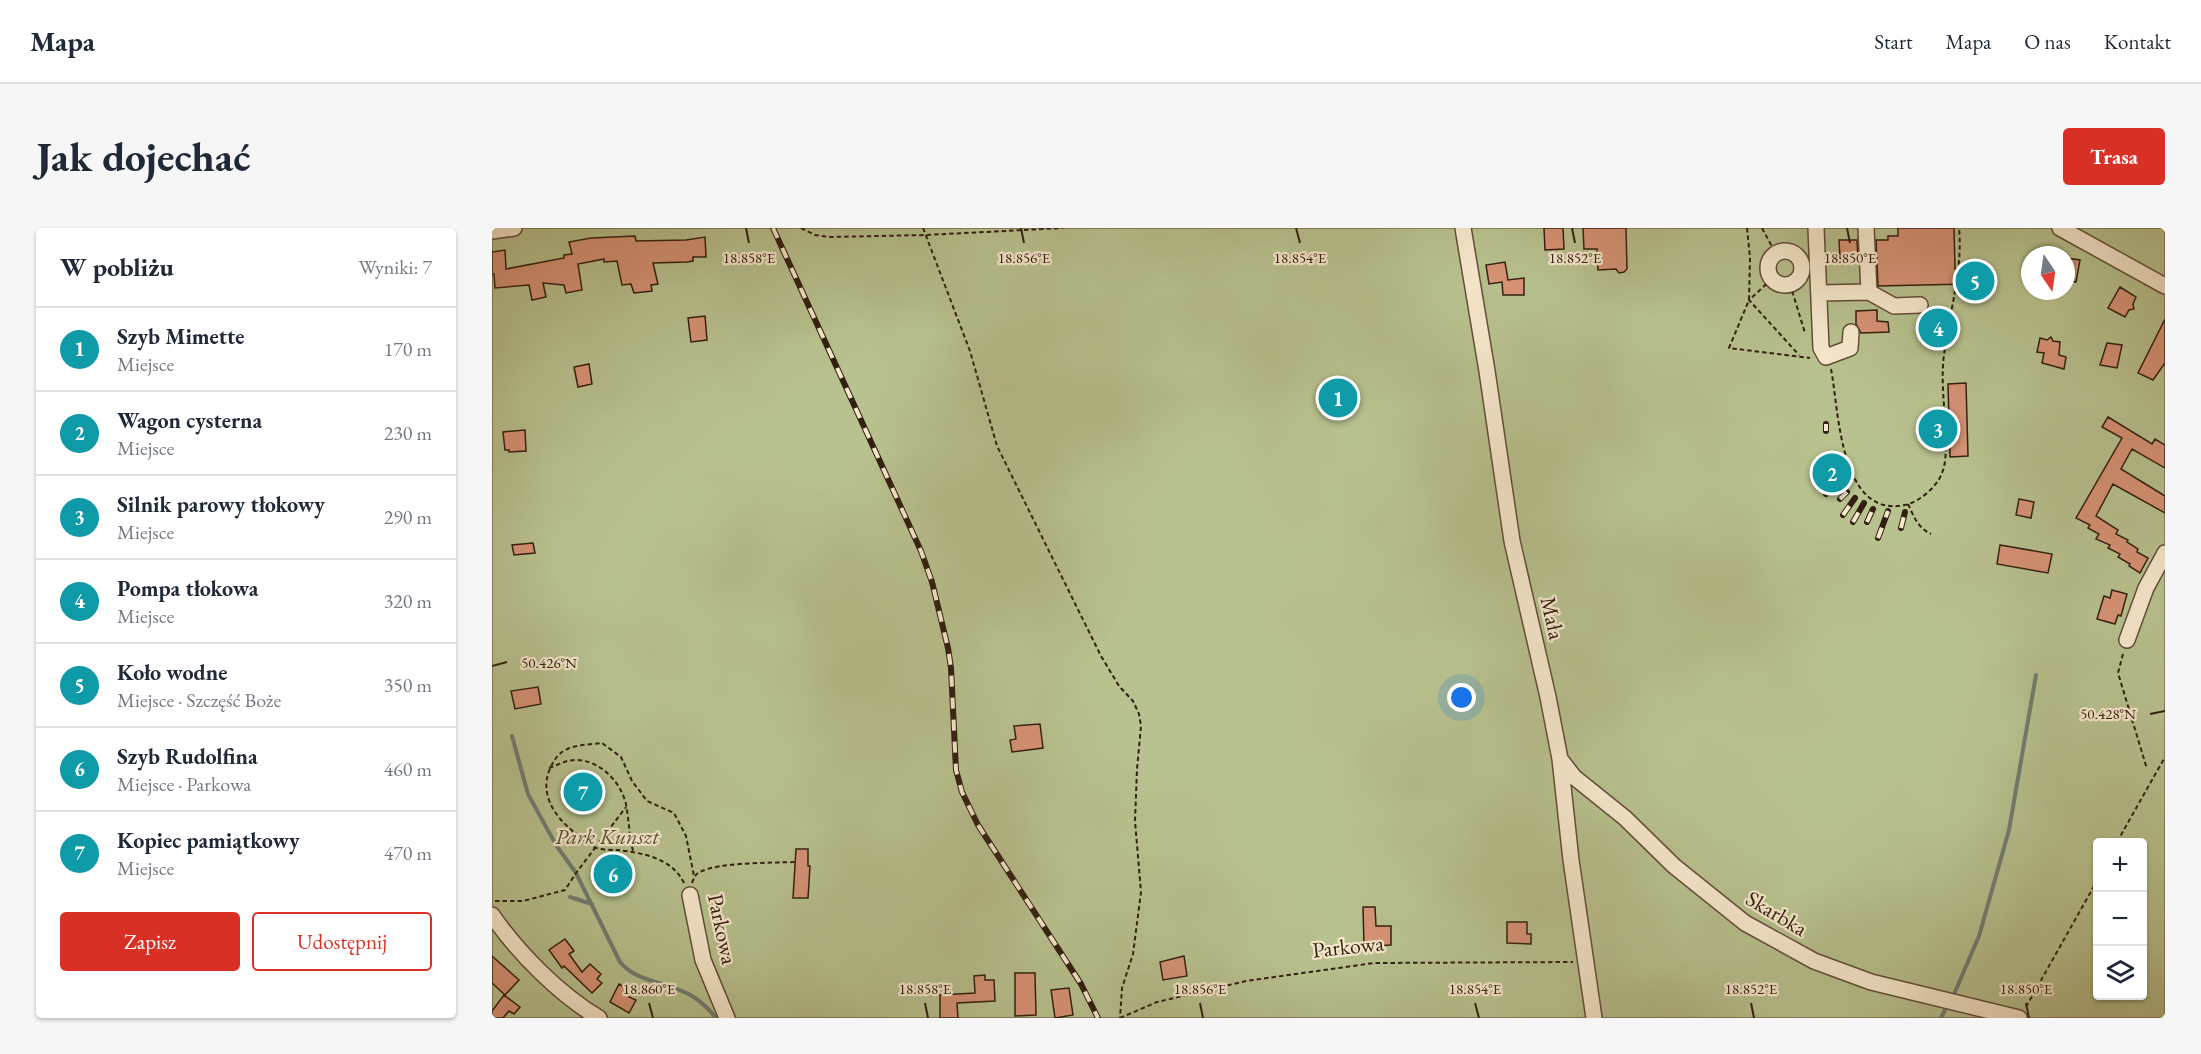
<!DOCTYPE html>
<html lang="pl">
<meta charset="utf-8">
<style>
:root{--surface:#fff;--page:#f6f6f7;--text:#1f2937;--muted:#747a83;--line:#e0e1e3;--accent:#d93025}
body{margin:0;font-family:"EB Garamond",serif;background:var(--page);color:var(--text)}
.controls{position:absolute;right:18px;bottom:18px;display:grid;overflow:hidden;border-radius:6px;box-shadow:0 2px 4px #0004}
.controls button{width:54px;height:54px;display:grid;place-items:center;padding:0;border:0;border-bottom:2px solid var(--line);background:var(--surface);color:var(--text);font:30px sans-serif}
.compass{position:absolute;left:1529px;top:18px;width:54px;height:54px;border-radius:50%;background:var(--surface);box-shadow:0 2px 4px #0004;rotate:167deg}
.you{position:absolute;left:970px;top:470px;width:21px;height:21px;margin:-15px;border:4px solid #fff;border-radius:50%;background:#1a73e8;box-shadow:0 0 0 9px #1a73e833}
.badge{display:grid;place-items:center;width:39px;height:39px;border-radius:50%;background:var(--accent);color:#fff;font-size:20px;font-weight:700}
.pin{position:absolute;translate:-50% -50%;border:3px solid #fff;box-shadow:0 2px 6px #0006}
.list{margin:0;padding:0;list-style:none}
h2{display:flex;justify-content:space-between;align-items:center;height:78px;margin:0;padding:0 24px;font-size:26px}
h2 small{font-size:20px;font-weight:400;color:var(--muted)}
.list li{display:grid;grid-template-columns:39px 1fr auto;gap:18px;align-items:center;box-sizing:border-box;height:84px;padding:0 24px;border-top:2px solid var(--line)}
.list b{display:block;font-size:22px;white-space:nowrap}
.list p{margin:0;font-size:20px;white-space:nowrap;color:var(--muted)}
.list em{font-size:20px;font-style:normal;color:var(--muted)}
.actions{display:flex;gap:12px;padding:18px 24px}
.actions a{flex:1;padding:14px 0;border:2px solid var(--accent);border-radius:6px;text-align:center;font-size:21px;color:var(--accent)}
.actions .main{background:var(--accent);color:#fff}
.icon{flex:none;width:33px;height:33px;fill:none;stroke:currentColor;stroke-width:2;stroke-linecap:round;stroke-linejoin:round}
.map{position:relative;flex:none;width:1673px;height:790px;overflow:hidden;border-radius:6px}
header{display:flex;align-items:center;gap:36px;box-sizing:border-box;height:84px;padding:0 30px;background:var(--surface);border-bottom:2px solid var(--line)}
header strong{font-size:28px}
nav{display:flex;gap:33px;margin-inline-start:auto;font-size:21px}
.intro{display:flex;align-items:center;justify-content:space-between;box-sizing:border-box;height:144px;padding:0 36px}
h1{margin:0;font-size:42px}
.button{padding:15px 27px;border-radius:6px;background:var(--accent);color:#fff;font-size:21px;font-weight:700}
main{display:flex;gap:36px;padding:0 36px}
aside{flex:1;background:var(--surface);border-radius:6px;box-shadow:0 2px 4px #0004}
.map>svg:first-child{display:block}
.green{fill:#b8c28f;stroke:#757050;stroke-width:1.5;fill-rule:evenodd}
.lines{fill:none;stroke-linecap:round;stroke-linejoin:round}
.stream{stroke:#727d71;stroke-width:4}
.building{fill:#d79376;stroke:#321f10;stroke-width:1.5}
.minor-casing{stroke:#624e39;stroke-width:18}
.path{stroke:#321f10;stroke-width:2;stroke-dasharray:4.5 3;stroke-linecap:butt}
.minor{stroke:#f7e9ce;stroke-width:15}
.rail-casing{stroke:#321f10;stroke-width:6}
.rail{stroke:#f7e9ce;stroke-width:4;stroke-dasharray:11;stroke-linecap:butt}
.ticks{fill:none;stroke:#321f10;stroke-width:2}
.labels{text-anchor:middle;stroke-width:4.5;stroke-linejoin:round;paint-order:stroke}
.street-label{font-size:22px;fill:#321f10;stroke:#f7e9ce}
.park-label{font-size:22px;font-style:italic;fill:#5a5036;stroke:#f7e9ce}
.ticks-label{font-size:15px;text-anchor:middle;fill:#321f10;stroke:#f7e9ce;stroke-width:4.5;stroke-linejoin:round;paint-order:stroke}
</style>
<header>
<strong>Mapa</strong>
<nav><a>Start</a><a>Mapa</a><a>O nas</a><a>Kontakt</a></nav>
</header>
<div class="intro"><h1>Jak dojechać</h1><a class="button">Trasa</a></div>
<main>
<aside>
<h2>W pobliżu<small>Wyniki: 7</small></h2>
<ul class="list">
<li><span class="badge" style="background:#0f9aa8">1</span><div><b>Szyb Mimette</b><p>Miejsce</p></div><em>170 m</em></li>
<li><span class="badge" style="background:#0f9aa8">2</span><div><b>Wagon cysterna</b><p>Miejsce</p></div><em>230 m</em></li>
<li><span class="badge" style="background:#0f9aa8">3</span><div><b>Silnik parowy tłokowy</b><p>Miejsce</p></div><em>290 m</em></li>
<li><span class="badge" style="background:#0f9aa8">4</span><div><b>Pompa tłokowa</b><p>Miejsce</p></div><em>320 m</em></li>
<li><span class="badge" style="background:#0f9aa8">5</span><div><b>Koło wodne</b><p>Miejsce · Szczęść Boże</p></div><em>350 m</em></li>
<li><span class="badge" style="background:#0f9aa8">6</span><div><b>Szyb Rudolfina</b><p>Miejsce · Parkowa</p></div><em>460 m</em></li>
<li><span class="badge" style="background:#0f9aa8">7</span><div><b>Kopiec pamiątkowy</b><p>Miejsce</p></div><em>470 m</em></li>
</ul>
<div class="actions"><a class="main">Zapisz</a><a>Udostępnij</a></div>
</aside>
<div class="map">
<svg width="1673" height="790" viewBox="0 0 1673 790">
<rect width="100%" height="100%" fill="#f2ddb4"/>
<filter id="stains"><feTurbulence type="fractalNoise" baseFrequency=".00333" numOctaves="4"/><feColorMatrix values="0 0 0 0 .2 0 0 0 0 .09 0 0 0 0 .02 0 0 0 .5 -.17"/></filter>
<radialGradient id="worn" r=".72"><stop offset=".6" stop-color="#630" stop-opacity="0"/><stop offset="1" stop-color="#630" stop-opacity=".3"/></radialGradient>
<!-- green -->
<path class="green" d="M0,0H1673V790H0ZM1538,27H1574V63H1538ZM1606,614H1650V768H1606Z"/>
<g class="lines">
<!-- stream -->
<path class="stream" d="M20,508L36,566L64,617L84,645L128,734C145,755 178,754 200,768C208,773 218,782 224,790
M78,669L100,676
M1463,764L1487,708L1517,602L1544,447
M1449,790L1455,778"/>
</g>
<!-- building -->
<path class="building" d="M1052,0H1071L1072,21L1053,22Z
M1091,0H1134L1135,41L1132,44L1127,45L1124,41L1106,42L1105,21H1092Z
M1406,0H1462L1463,41H1491L1492,63L1474,64V56L1386,58L1384,12H1396V8H1406Z
M143,8L144,13L194,12L213,9L214,29H201V33L195,34L161,35L166,56L159,57L160,63L142,65L139,56L130,57L125,33L112,34V31L86,36L90,62L74,65L72,57L51,55L54,69L40,72L37,57L3,60L2,46H0V24L13,22L14,41L72,30V27L80,26L77,14L99,10Z
M1347,12H1365L1366,30L1348,31Z
M1574,30L1588,32L1584,54L1574,52Z
M1013,34L1016,52L1032,50V67H1011L1010,54L997,56L994,37Z
M1628,59L1644,69L1641,76L1642,81L1637,82L1633,89L1616,80Z
M1385,82V93L1396,94L1397,104L1369,105L1364,96V83Z
M213,88L215,112L199,114L196,90Z
M1673,91V135L1661,152L1646,145Z
M1559,109L1561,113L1568,114L1567,127L1574,129L1572,141L1550,135L1552,125L1545,124L1548,110L1555,112Z
M1615,115L1630,117L1625,140L1608,137Z
M97,136L100,156L86,159L82,139Z
M1474,155L1476,228L1458,229L1456,156Z
M1616,189L1660,216L1663,211L1673,217V240L1640,221L1629,241L1673,268V285L1621,256L1604,288L1626,302L1624,306L1636,312L1635,314L1646,321L1645,324L1656,330L1648,345L1637,338L1638,336L1626,329L1628,326L1616,320L1618,317L1604,311L1607,306L1596,300L1598,297L1584,290L1630,210L1610,199Z
M33,202L34,223L17,224V222H13L11,204Z
M1527,271L1542,274L1539,290L1524,287Z
M41,315L43,325L22,327L20,317Z
M1508,317L1560,326L1556,345L1505,336Z
M1620,362L1635,366L1629,388L1626,387L1623,396L1605,391L1612,368L1618,370Z
M46,459L49,476L23,481L19,463Z
M548,496L551,520L520,524L518,512L524,511L522,498Z
M304,621H316V638H318L316,670H301Z
M871,679H883L884,698H899V717L872,718Z
M1015,694H1035V706H1039V716L1015,715Z
M73,711L82,723L77,726L90,744L98,736L109,746L105,751L110,755L100,765L72,738L70,740L57,722Z
M0,728L27,752L13,767L0,755Z
M692,728L695,748L671,752L668,734Z
M523,745H543L544,787L523,788Z
M493,747V752H502L503,773L465,775L466,790H448V767L483,765L482,748Z
M127,756L140,764L137,769L144,772L137,785L118,774Z
M577,760L581,787L563,790L559,762Z
M12,767L28,779L22,786L17,783L11,790H0V783Z"/>
<g class="lines">
<!-- minor casing -->
<g class="minor-casing">
<path id="minor" d="M971,0L995,143L1020,313L1056,469L1068,531L1079,632L1102,790
M1324,0L1329,120L1334,129L1358,120L1359,104
M1374,0L1377,64
M1568,0L1673,58
M0,3L22,0
M1276 40a17 17 0 1 1 34 0a17 17 0 1 1-34 0Z
M1327,65L1377,64L1402,78L1428,77
M1635,412L1654,360L1673,325
M1068,531L1082,549L1133,590L1182,638L1253,695L1322,733L1379,754L1527,790
M198,667L211,732L235,790
M0,687C26,725 68,767 107,790"/>
</g>
<!-- path -->
<path class="path" d="M309,0L323,7L337,9L434,7L571,0
M431,0L478,123L505,218L609,428L627,458L641,473L647,486L649,498L645,541L643,593L649,664L641,726L630,760L628,790
M1255,0L1258,30L1257,72L1237,120L1318,130
M1270,0L1284,26
M1280,51L1257,72L1307,127
M1298,56L1313,105
M1339,141C1347,181 1347,291 1413,277C1427,274 1445,259 1450,245C1456,230 1453,211 1453,195C1452,173 1449,149 1452,127C1457,85 1471,43 1467,0
M1416,276C1422,289 1426,300 1439,306
M1631,426L1626,445L1655,541
M57,540C63,538 69,535 75,533C103,527 128,551 134,576C137,592 137,607 141,623
M1625,614L1673,529
M192,655C180,630 151,625 125,622C118,622 108,622 102,619C97,617 92,612 87,608C61,589 42,561 64,530C74,516 95,517 110,515L129,529L140,553L155,573L182,585L194,608L202,648
M200,655C202,650 203,646 208,644C227,634 279,635 303,634
M3,673H31L73,662L84,645L134,579
M1534,779L1606,651
M628,790L665,774L754,753L882,735L1081,734"/>
<!-- minor -->
<use href="#minor" class="minor"/>
<!-- rail casing -->
<g class="rail-casing">
<path id="rail" d="M281,0L429,323L440,354L456,420L459,440L464,542L470,564L486,597L589,756L606,790
M1334,196V203
M1335,249L1344,242
M1334,266L1348,253
M1348,271L1355,264
M1351,287L1363,270
M1361,294L1372,275
M1375,294L1381,281
M1409,300L1413,284
M1386,310L1396,283"/>
</g>
<!-- rail -->
<use href="#rail" class="rail"/>
</g>
<!-- ticks -->
<path class="ticks" d="M254,0L257,15M529,0L532,15M804,0L808,15M1080,0L1083,15M1355,0L1358,15M0,438L15,434M1658,486L1673,483M157,775L161,790M433,775L436,790M708,775L711,790M983,775L987,790M1259,775L1262,790M1534,775L1537,790"/>
<g class="labels">
<!-- street labels -->
<g class="street-label">
<text transform="translate(1061 390) rotate(77)" y="8">Mała</text>
<text transform="translate(1285 685) rotate(31)" y="8">Skarbka</text>
<text transform="translate(231 701) rotate(78)" y="8">Parkowa</text>
<text transform="translate(856 718) rotate(-6)" y="8">Parkowa</text>
</g>
<!-- park labels -->
<g class="park-label">
<text x="115" y="616">Park Kunszt</text>
</g>
</g>
<g class="ticks-label">
<text x="257" y="35">18.858°E</text>
<text x="532" y="35">18.856°E</text>
<text x="808" y="35">18.854°E</text>
<text x="1083" y="35">18.852°E</text>
<text x="1358" y="35">18.850°E</text>
<text x="57" y="440">50.426°N</text>
<text x="1616" y="491">50.428°N</text>
<text x="157" y="766">18.860°E</text>
<text x="433" y="766">18.858°E</text>
<text x="708" y="766">18.856°E</text>
<text x="983" y="766">18.854°E</text>
<text x="1259" y="766">18.852°E</text>
<text x="1534" y="766">18.850°E</text>
</g>
<rect width="100%" height="100%" filter="url(#stains)"/>
<rect width="100%" height="100%" fill="url(#worn)"/>
</svg>
<div class="controls">
<button>+</button>
<button>−</button>
<button><svg class="icon" aria-label="layers" viewBox="0 0 24 24"><path d="M12 4l9 5-9 5-9-5zM3 14l9 5 9-5"/></svg></button>
</div>
<svg class="compass" viewBox="-18 -18 36 36"><path d="M0-13l5 13h-10z" fill="#e53935"/><path d="M0 13l5-13h-10z" fill="#747a83"/></svg>
<div class="you"></div>
<div class="pin badge" style="left:846px;top:170px;background:#0f9aa8">1</div>
<div class="pin badge" style="left:1340px;top:245px;background:#0f9aa8">2</div>
<div class="pin badge" style="left:1446px;top:201px;background:#0f9aa8">3</div>
<div class="pin badge" style="left:1446px;top:100px;background:#0f9aa8">4</div>
<div class="pin badge" style="left:1483px;top:53px;background:#0f9aa8">5</div>
<div class="pin badge" style="left:121px;top:646px;background:#0f9aa8">6</div>
<div class="pin badge" style="left:91px;top:564px;background:#0f9aa8">7</div>
</div>
</main>
